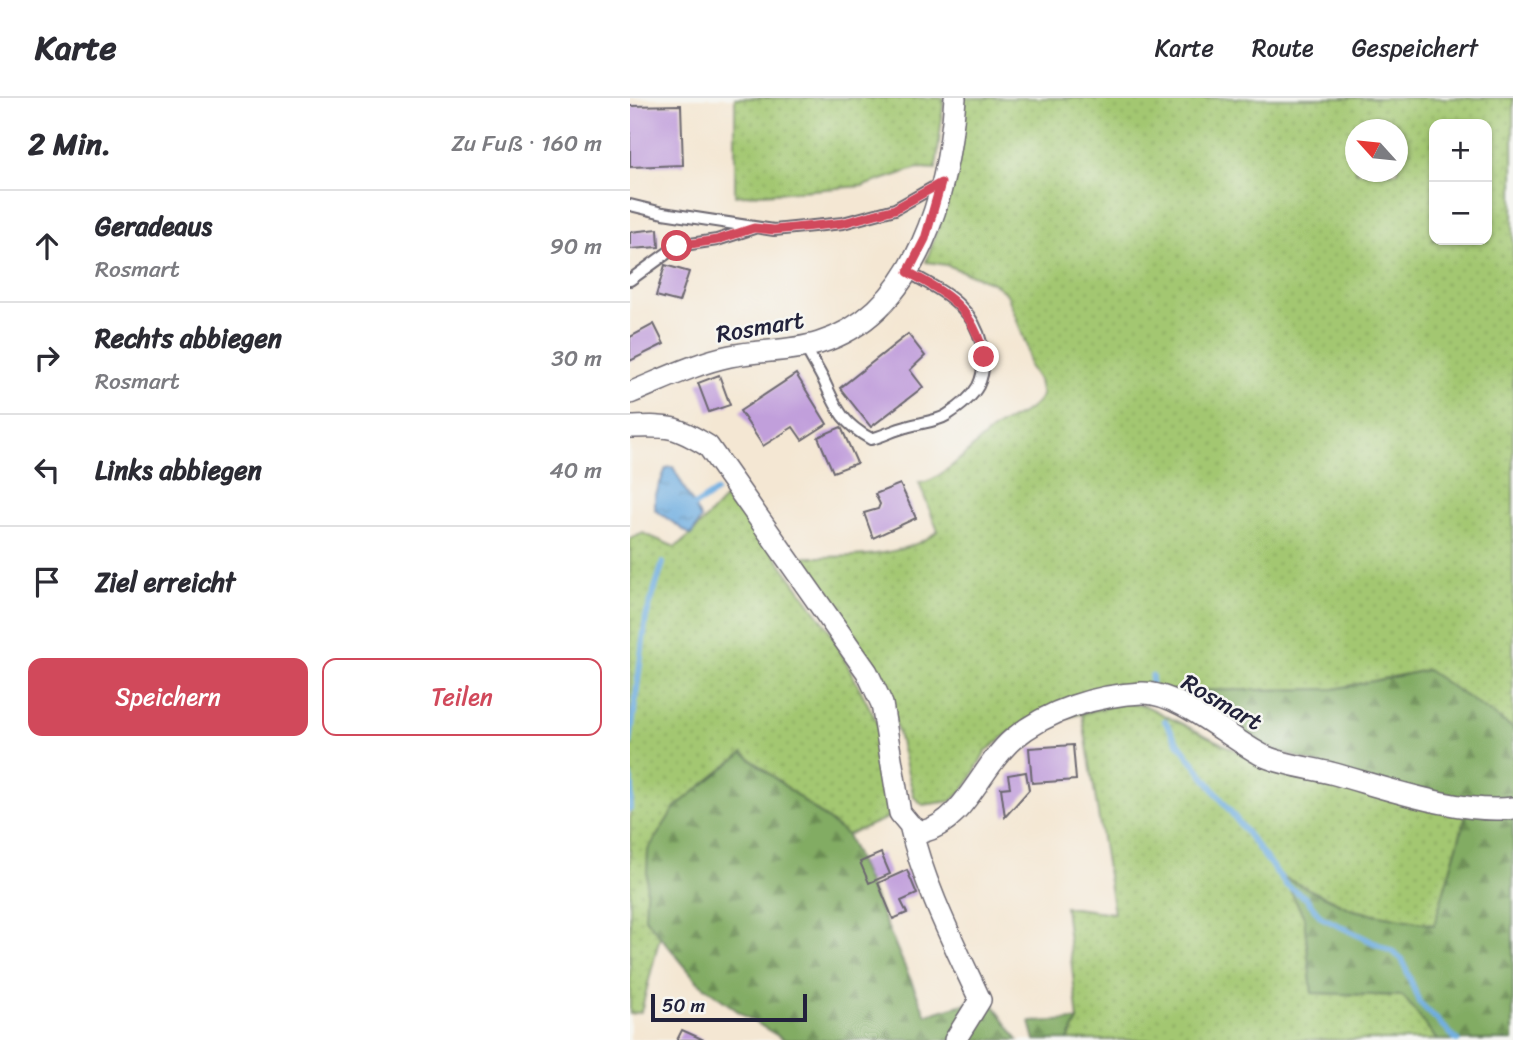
<!DOCTYPE html>
<html lang="de">
<meta charset="utf-8">
<style>
:root{--surface:#fff;--page:#f2f2f3;--text:#2b2b33;--muted:#7c7c81;--line:#e1e1e2;--accent:#d1495b}
body{margin:0;font-family:Sriracha,sans-serif;background:var(--page);color:var(--text)}
.controls{position:absolute;right:21px;top:21px;display:grid;overflow:hidden;border-radius:14px;box-shadow:0 2px 5px #0004}
.controls button{width:63px;height:63px;display:grid;place-items:center;padding:0;border:0;border-bottom:2px solid var(--line);background:var(--surface);color:var(--text);font:35px sans-serif}
.compass{position:absolute;left:715px;top:21px;width:63px;height:63px;border-radius:50%;background:var(--surface);box-shadow:0 2px 5px #0004;rotate:297deg}
.scale{position:absolute;left:21px;bottom:18px;width:156px;box-sizing:border-box;padding-left:7px;border:4px solid #22223b;border-top:0;font-size:19px;line-height:24px;white-space:nowrap;color:#22223b;-webkit-text-stroke:5px #f6f6f2;paint-order:stroke}
.stop{position:absolute;width:21px;height:21px;margin:-16px;border:5px solid #d1495b;border-radius:50%;background:#fff}
.stop.end{background:#d1495b;border-color:#fff;box-shadow:0 2px 7px #0008}
.list{margin:0;padding:0;list-style:none}
h2{display:flex;justify-content:space-between;align-items:center;height:91px;margin:0;padding:0 28px;font-size:30px}
h2 small{font-size:23px;font-weight:400;color:var(--muted)}
.list li{display:grid;grid-template-columns:46px 1fr auto;gap:21px;align-items:center;box-sizing:border-box;height:112px;padding:0 28px;border-top:2px solid var(--line)}
.list b{display:block;font-size:26px;white-space:nowrap}
.list p{margin:0;font-size:23px;white-space:nowrap;color:var(--muted)}
.list em{font-size:23px;font-style:normal;color:var(--muted)}
.actions{display:flex;gap:14px;padding:21px 28px}
.actions a{flex:1;padding:16px 0;border:2px solid var(--accent);border-radius:14px;text-align:center;font-size:24px;color:var(--accent)}
.actions .main{background:var(--accent);color:#fff}
.icon{flex:none;width:38px;height:38px;fill:none;stroke:currentColor;stroke-width:2;stroke-linecap:round;stroke-linejoin:round}
.map{position:relative;flex:none;width:883px;height:942px;overflow:hidden}
header{display:flex;align-items:center;gap:42px;box-sizing:border-box;height:98px;padding:0 35px;background:var(--surface);border-bottom:2px solid var(--line)}
header strong{font-size:33px}
nav{display:flex;gap:38px;margin-inline-start:auto;font-size:24px}
main{display:flex}
aside{flex:1;background:var(--surface)}
.map>svg:first-child{display:block}
.grass{fill:url(#grass-dots);stroke:#627456;stroke-width:2;fill-rule:evenodd}
.forest{fill:url(#forest-firs);stroke:#52674f;stroke-width:2}
.water{fill:url(#water-ripples);stroke:#47678e;stroke-width:2}
.lines{fill:none;stroke-linecap:round;stroke-linejoin:round}
.stream{stroke:#6cace0;stroke-width:6}
.building{fill:#c19fdb}
.lane-casing{stroke:#6c6770;stroke-width:14}
.street-casing{stroke:#6c6770;stroke-width:24}
.lane{stroke:#fff;stroke-width:10}
.street{stroke:#fff;stroke-width:21}
.route{stroke:#d1495b;stroke-width:9}
.labels{text-anchor:middle;stroke-width:5;stroke-linejoin:round;paint-order:stroke}
.street-label{font-size:24px;fill:#22223b;stroke:#f6f6f2}
</style>
<header>
<strong>Karte</strong>
<nav><a>Karte</a><a>Route</a><a>Gespeichert</a></nav>
</header>
<main>
<aside>
<h2>2 Min.<small>Zu Fuß · 160 m</small></h2>
<ul class="list">
<li><svg class="icon" aria-label="ahead" viewBox="0 0 24 24"><path d="M12 20V5M6 11l6-6 6 6"/></svg><div><b>Geradeaus</b><p>Rosmart</p></div><em>90 m</em></li>
<li><svg class="icon" aria-label="right" viewBox="0 0 24 24"><path d="M7 20v-9h11M14 6l5 5-5 5"/></svg><div><b>Rechts abbiegen</b><p>Rosmart</p></div><em>30 m</em></li>
<li><svg class="icon" aria-label="left" viewBox="0 0 24 24"><path d="M17 20v-9H6M10 6l-5 5 5 5"/></svg><div><b>Links abbiegen</b></div><em>40 m</em></li>
<li><svg class="icon" aria-label="arrive" viewBox="0 0 24 24"><path d="M6 21V4h12l-3 4 3 4H6"/></svg><div><b>Ziel erreicht</b></div></li>
</ul>
<div class="actions"><a class="main">Speichern</a><a>Teilen</a></div>
</aside>
<div class="map">
<svg width="883" height="942" viewBox="0 0 883 942">
<defs>
<pattern id="grass-dots" width="8" height="8" patternUnits="userSpaceOnUse" patternTransform="scale(1.75)"><rect width="8" height="8" fill="#a3c771"/><path d="M2 2h.1M6 6h.1" fill="none" stroke="#8cab63" stroke-width="1.8" stroke-linecap="round"/></pattern>
<pattern id="forest-firs" width="22" height="20" patternUnits="userSpaceOnUse" patternTransform="scale(1.75)"><rect width="22" height="20" fill="#82ac63"/><path d="M5 1l3.5 6h-7zM16 11l3.5 6h-7z" fill="#6a8c53"/></pattern>
<pattern id="water-ripples" width="26" height="14" patternUnits="userSpaceOnUse" patternTransform="scale(1.75)"><rect width="26" height="14" fill="#6cace0"/><path d="M2 4q2-2 4 0t4 0M15 11q2-2 4 0t4 0" fill="none" stroke="#588cb7"/></pattern>
</defs>
<rect width="100%" height="100%" fill="#f6f6f2"/>
<filter id="ink" filterUnits="userSpaceOnUse"><feTurbulence type="fractalNoise" baseFrequency=".0143" numOctaves="2"/><feDisplacementMap in="SourceGraphic" scale="14" xChannelSelector="R" yChannelSelector="G"/><feConvolveMatrix kernelMatrix="1 2 1 2 8 2 1 2 1" color-interpolation-filters="sRGB"/></filter>
<filter id="wash" filterUnits="userSpaceOnUse"><feTurbulence type="fractalNoise" baseFrequency=".00686" numOctaves="4" result="noise"/><feDisplacementMap in="SourceGraphic" scale="28" xChannelSelector="R" yChannelSelector="G"/><feGaussianBlur stdDeviation="1.57" result="paint"/><feColorMatrix in="noise" values="0 0 0 0 0 0 0 0 0 0 0 0 0 0 0 0 0 1.4 0 .05"/><feComposite in="paint" operator="in"/></filter>
<g filter="url(#wash)">
<rect width="100%" height="100%" fill="#f4e7d3"/>
<!-- grass -->
<path class="grass" d="M105,0H314L306,71L288,70L233,88L105,98Z
M333,0H883V630L796,572L704,591L540,593L380,634L355,654L338,686L322,703L293,707L284,699L263,615L164,459C209,459 272,462 308,433L289,385C311,385 345,344 364,331C381,319 402,316 412,297L409,283L399,268L397,249L377,196L363,185L316,167L296,164L309,127ZM804,26H857V142H804ZM726,32H768V74H726Z
M100,396L200,533L248,626L252,685L260,719L217,737L113,655L15,820L30,838L11,914L0,916V441L13,435L45,449C66,436 81,412 100,396Z
M494,605L516,608L639,669L837,714L804,828L723,812L654,780L674,818L682,895L774,898L807,942H438L448,922L435,809L484,815L452,616Z"/>
<!-- forest -->
<path class="forest" d="M797,572L883,630V942H807L773,898L682,895L674,819L653,779L723,812L804,827L837,714L629,647L540,593L704,591Z
M113,655L217,737L296,917L358,899L388,942H155L113,917L68,884L15,820L18,752L45,709Z
M448,922L438,942H405L400,924Z"/>
<!-- water -->
<path class="water" d="M43,369L71,421L61,437L25,412V399L36,370Z"/>
<g class="lines">
<!-- stream -->
<path class="stream" d="M64,408L86,394
M521,587L522,578
M535,623L547,643L656,787L676,800L691,819L763,854L772,861L789,904L827,942
M0,645L16,519L33,465
M0,679L2,689L0,711"/>
</g>
<g id="blocks">
<!-- building -->
<path class="building" d="M51,7L53,67L0,69V8Z
M28,131L29,149L0,151V134Z
M35,167L59,174L49,204L26,198Z
M24,226L34,246L0,263V239Z
M278,236L295,258L280,272L293,289L241,329L210,290Z
M166,276L197,326L172,342L163,329L133,348L110,313Z
M89,277L100,307L79,314L68,285Z
M211,329L227,365L203,374L188,339Z
M270,386L286,420L243,440L234,415L248,411L250,406L245,396Z
M443,647L446,682L402,685L399,650Z
M396,674L399,692L375,719L371,690L380,689L378,677Z
M251,755L260,776L239,785L230,764Z
M277,772L287,796L271,803L277,815L263,821L248,785Z
M52,932L74,942H47Z"/>
</g>
</g>
<g filter="url(#ink)">
<use href="#blocks" fill-opacity="0" stroke="#6c6770" stroke-width="2"/>
<g class="lines">
<!-- lane casing -->
<g class="lane-casing">
<path id="lane" d="M0,107L33,115L144,132L213,125L265,111L311,85
M0,182L47,148L87,142L124,130
M175,248C181,260 188,271 194,283C207,311 212,325 241,341C253,338 264,332 276,329C288,325 306,324 317,317C328,310 342,299 348,288C360,263 351,228 331,209C317,194 295,184 278,174"/>
</g>
<!-- street casing -->
<g class="street-casing">
<path id="street" d="M0,295C32,282 66,265 100,258C129,252 160,254 189,245C289,214 319,91 325,0
M0,329C39,328 44,327 78,348L237,574L252,606L270,715L280,727L292,734C335,724 351,668 383,641C418,612 467,597 512,595C550,594 599,641 634,658C654,667 680,670 701,675C753,689 831,717 883,710
M280,727C293,785 325,848 350,902L325,942"/>
</g>
<!-- lane -->
<use href="#lane" class="lane"/>
<!-- street -->
<use href="#street" class="street"/>
</g>
</g>
<g class="lines" filter="url(#ink)">
<!-- route -->
<path class="route" d="M47,148L87,142L124,130L144,132L213,125L265,111L311,85L295,141L278,174C318,196 344,211 354,259"/>
</g>
<g class="labels">
<!-- street labels -->
<g class="street-label">
<text transform="translate(130 229) rotate(-10)" y="8">Rosmart</text>
<text transform="translate(592 604) rotate(30)" y="8">Rosmart</text>
</g>
</g>
</svg>
<div class="controls">
<button>+</button>
<button>−</button>
</div>
<svg class="compass" viewBox="-18 -18 36 36"><path d="M0-13l5 13h-10z" fill="#e53935"/><path d="M0 13l5-13h-10z" fill="#7c7c81"/></svg>
<div class="scale">50 m</div>
<div class="stop" style="left:47px;top:148px"></div>
<div class="stop end" style="left:354px;top:259px"></div>
</div>
</main>
